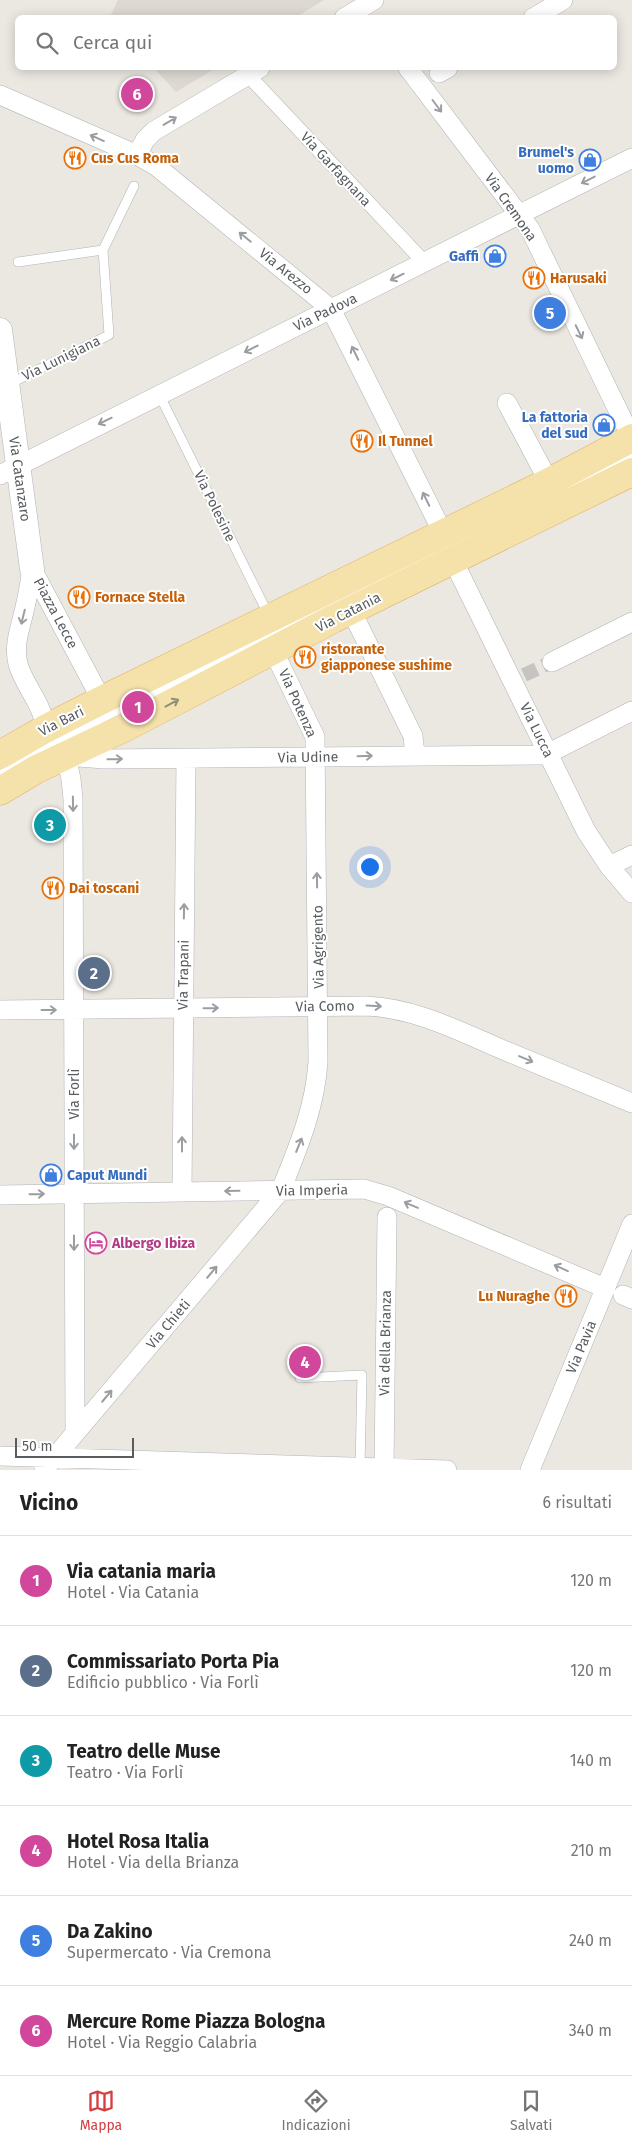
<!DOCTYPE html>
<html lang="it">
<meta charset="utf-8">
<style>
:root{--surface:#fff;--page:#f2f2f2;--text:#222;--muted:#767676;--line:#e0e0e0;--accent:#d53d40}
body{margin:0;font-family:"Fira Sans",sans-serif;background:var(--page);color:var(--text)}
.scale{position:absolute;left:15px;bottom:12px;width:119px;box-sizing:border-box;padding-left:5px;border:2px solid #595d60;border-top:0;font-size:14px;line-height:18px;white-space:nowrap;color:#595d60;-webkit-text-stroke:4px #fff;paint-order:stroke}
.you{position:absolute;left:369px;top:866px;width:18px;height:18px;margin:-12px;border:4px solid #fff;border-radius:50%;background:#1a73e8;box-shadow:0 0 0 8px #1a73e833}
.badge{display:grid;place-items:center;width:32px;height:32px;border-radius:50%;background:var(--accent);color:#fff;font-size:16px;font-weight:700}
.pin{position:absolute;translate:-50% -50%;border:2px solid #fff;box-shadow:0 1px 5px #0006}
.list{margin:0;padding:0;list-style:none}
h2{display:flex;justify-content:space-between;align-items:center;height:65px;margin:0;padding:0 20px;font-size:21px}
h2 small{font-size:16px;font-weight:400;color:var(--muted)}
.list li{display:grid;grid-template-columns:32px 1fr auto;gap:15px;align-items:center;box-sizing:border-box;height:90px;padding:0 20px;border-top:1px solid var(--line)}
.list b{display:block;font-size:19px;white-space:nowrap}
.list p{margin:0;font-size:16px;white-space:nowrap;color:var(--muted)}
.list em{font-size:16px;font-style:normal;color:var(--muted)}
.icon{flex:none;width:28px;height:28px;fill:none;stroke:currentColor;stroke-width:2;stroke-linecap:round;stroke-linejoin:round}
.map{position:relative;flex:none;width:632px;height:1470px;overflow:hidden}
.search{position:absolute;background:var(--surface);box-shadow:0 2px 12px #0003;left:15px;right:15px;top:15px;height:55px;display:flex;align-items:center;gap:12px;box-sizing:border-box;padding:0 18px;border-radius:8px;color:var(--muted);font-size:19px}
.sheet{height:605px;background:var(--surface)}
nav{display:flex;justify-content:space-around;align-items:center;box-sizing:border-box;height:70px;border-top:1px solid var(--line);background:var(--surface);font-size:14px;color:var(--muted)}
nav a{display:grid;justify-items:center;gap:2px}
nav .on{color:var(--accent)}
.map>svg:first-child{display:block}
.education{fill:#ddd9d2}
.lines{fill:none;stroke-linecap:round;stroke-linejoin:round}
.pedestrian-tunnel{stroke:#c6c4c1;stroke-width:14;stroke-dasharray:14 7;stroke-linecap:butt}
.service-casing{stroke:#b1b4b7;stroke-width:10}
.pedestrian-casing{stroke:#b1b4b7;stroke-width:15}
.minor-casing{stroke:#b1b4b7;stroke-width:20}
.tertiary-casing{stroke:#b1b4b7;stroke-width:25}
.primary-casing{stroke:#e1b164;stroke-width:29}
.service{stroke:#fff;stroke-width:9}
.pedestrian{stroke:#fff;stroke-width:14}
.minor{stroke:#fff;stroke-width:19}
.tertiary{stroke:#fff;stroke-width:24}
.primary{stroke:#f5e2ab;stroke-width:28}
.oneway{stroke:#9b9ea0}
.oneway2{stroke:#908c7a}
.labels{text-anchor:middle;stroke-width:4;stroke-linejoin:round;paint-order:stroke}
.shop-label{font-size:14px;font-weight:bold;fill:#366cbe;stroke:#fff;text-anchor:end}
.food-label{font-size:14px;font-weight:bold;fill:#c56008;stroke:#fff;text-anchor:start}
.street-label{font-size:14px;fill:#595d60;stroke:#fff}
.hotel-label{font-size:14px;font-weight:bold;fill:#b23c85;stroke:#fff;text-anchor:start}
</style>
<div class="map">
<svg width="632" height="1470" viewBox="0 0 632 1470">
<rect width="100%" height="100%" fill="#ebe7e1"/>
<!-- education -->
<path class="education" d="M118,0H324L296,17H110Z
M154,68H216L176,92Z"/>
<g class="lines">
<!-- pedestrian-tunnel -->
<path class="pedestrian-tunnel" d="M524,675L552,662"/>
<!-- service casing -->
<g class="service-casing">
<path id="service" d="M18,262L103,250
M9,384L109,335L103,250L134,186
M159,394L269,616
M551,496L632,457
M446,548L506,518
M94,722L434,554
M0,775L80,730
M300,1378L362,1375L360,1468"/>
</g>
<!-- pedestrian casing -->
<g class="pedestrian-casing">
<path id="pedestrian" d="M248,75L425,263"/>
</g>
<!-- minor casing -->
<g class="minor-casing">
<path id="minor" d="M344,18L374,0
M533,18L563,0
M408,68L530,229L632,439
M439,73L448,68
M0,95L137,155L156,166L331,309L437,521L447,548L586,831L609,866L632,893
M137,155L145,140L154,131L260,68
M507,403L549,482
M0,475L632,158
M32,569L99,695C102,716 80,736 69,752
M32,569C30,582 28,595 25,607C21,627 13,644 18,664C24,686 44,705 45,729
M351,610L413,736L415,755
M552,662L632,622
M66,756L71,779L73,799L75,1433
M67,756L104,759L540,755L549,753L632,711
M609,866L632,855
M0,1010L366,1006C414,1008 457,1030 501,1049C544,1067 588,1085 632,1103
M182,1192L186,758
M0,1195L364,1189L388,1196L605,1288
M623,1295L632,1299
M0,1456L447,1470
M384,1469L387,1217
M44,1470L281,1190C298,1148 315,1108 318,1062L315,737L273,650
M530,1470L632,1224"/>
</g>
<!-- tertiary casing -->
<g class="tertiary-casing">
<path id="tertiary" d="M0,330L32,569"/>
</g>
<!-- primary casing -->
<g class="primary-casing">
<path id="primary" d="M0,755L45,729L100,701L549,482L632,438
M0,791L35,770L126,727L333,619L632,472"/>
</g>
<!-- service -->
<use href="#service" class="service"/>
<!-- pedestrian -->
<use href="#pedestrian" class="pedestrian"/>
<!-- minor -->
<use href="#minor" class="minor"/>
<!-- tertiary -->
<use href="#tertiary" class="tertiary"/>
<!-- primary -->
<use href="#primary" class="primary"/>
</g>
<!-- one-way arrows -->
<defs><path id="oneway-shaft" d="M-6 0H5M1.5-3L5.5 0L1.5 3" fill="none" stroke-width="1.6" stroke-linecap="round" stroke-linejoin="round" transform="scale(1.25)"/></defs>
<g class="oneway">
<use href="#oneway-shaft" transform="translate(437 106) rotate(53)"/>
<use href="#oneway-shaft" transform="translate(170 121) rotate(-31)"/>
<use href="#oneway-shaft" transform="translate(97 138) rotate(-156)"/>
<use href="#oneway-shaft" transform="translate(588 180) rotate(153)"/>
<use href="#oneway-shaft" transform="translate(245 237) rotate(-141)"/>
<use href="#oneway-shaft" transform="translate(397 277) rotate(154)"/>
<use href="#oneway-shaft" transform="translate(579 332) rotate(64)"/>
<use href="#oneway-shaft" transform="translate(251 349) rotate(153)"/>
<use href="#oneway-shaft" transform="translate(355 353) rotate(-116)"/>
<use href="#oneway-shaft" transform="translate(105 421) rotate(154)"/>
<use href="#oneway-shaft" transform="translate(426 499) rotate(-116)"/>
<use href="#oneway-shaft" transform="translate(23 617) rotate(104)"/>
<use href="#oneway-shaft" transform="translate(365 756) rotate(-2)"/>
<use href="#oneway-shaft" transform="translate(115 759) rotate(-1)"/>
<use href="#oneway-shaft" transform="translate(73 804) rotate(89)"/>
<use href="#oneway-shaft" transform="translate(317 880) rotate(-91)"/>
<use href="#oneway-shaft" transform="translate(184 911) rotate(-89)"/>
<use href="#oneway-shaft" transform="translate(374 1006) rotate(3)"/>
<use href="#oneway-shaft" transform="translate(211 1008) rotate(-1)"/>
<use href="#oneway-shaft" transform="translate(49 1010)"/>
<use href="#oneway-shaft" transform="translate(526 1059) rotate(23)"/>
<use href="#oneway-shaft" transform="translate(74 1142) rotate(90)"/>
<use href="#oneway-shaft" transform="translate(182 1144) rotate(-90)"/>
<use href="#oneway-shaft" transform="translate(299 1145) rotate(-68)"/>
<use href="#oneway-shaft" transform="translate(232 1191) rotate(179)"/>
<use href="#oneway-shaft" transform="translate(37 1194) rotate(-1)"/>
<use href="#oneway-shaft" transform="translate(411 1205) rotate(-157)"/>
<use href="#oneway-shaft" transform="translate(74 1243) rotate(90)"/>
<use href="#oneway-shaft" transform="translate(561 1268) rotate(-156)"/>
<use href="#oneway-shaft" transform="translate(212 1272) rotate(-50)"/>
<use href="#oneway-shaft" transform="translate(107 1396) rotate(-50)"/>
</g>
<use class="oneway2" href="#oneway-shaft" transform="translate(172 703) rotate(-28)"/>
<!-- icons -->
<defs>
<g id="restaurant-ring" transform="scale(1.125)"><circle r="9.5" fill="#fff" stroke="#e8710a" stroke-width="1.5"/><path d="M-5-6h1v4h1v-4h1v4h1v-4h1v5L-1.5 .5V6h-2V.5L-5-1ZM5-6V6H3V1.5H1.5Q1.5-4 5-6Z" fill="#e8710a"/></g>
<g id="shop-ring" transform="scale(1.125)"><circle r="9.5" fill="#fff" stroke="#3f7fe0" stroke-width="1.5"/><path d="M-5-2.5h2.3a2.7 3.5 0 0 1 5.4 0H5L5.5 6h-11ZM-1.5-2.5h3a1.5 2.3 0 0 0-3 0Z" fill="#3f7fe0"/></g>
<g id="hotel-ring" transform="scale(1.125)"><circle r="9.5" fill="#fff" stroke="#d1479c" stroke-width="1.5"/><path d="M-6-4.5h1.5V1H6V5H4.5V3h-9V5H-6ZM-4 0a1.8 1.8 0 1 1 3.6 0ZM.5 0V-2.5h3Q6-2.5 6 0Z" fill="#d1479c"/></g>
</defs>
<g fill-rule="evenodd">
<use href="#restaurant-ring" x="75" y="158"/>
<use href="#shop-ring" x="590" y="160"/>
<use href="#shop-ring" x="495" y="256"/>
<use href="#restaurant-ring" x="534" y="278"/>
<use href="#shop-ring" x="604" y="425"/>
<use href="#restaurant-ring" x="362" y="441"/>
<use href="#restaurant-ring" x="79" y="597"/>
<use href="#restaurant-ring" x="305" y="657"/>
<use href="#restaurant-ring" x="53" y="888"/>
<use href="#shop-ring" x="51" y="1175"/>
<use href="#hotel-ring" x="96" y="1243"/>
<use href="#restaurant-ring" x="566" y="1296"/>
</g>
<g class="labels">
<!-- shop labels -->
<g class="shop-label">
<text x="574" y="157">Brumel's<tspan x="574" dy="16">uomo</tspan></text>
<text x="479" y="261">Gaffi</text>
<text x="588" y="422">La fattoria<tspan x="588" dy="16">del sud</tspan></text>
<text x="67" y="1180" text-anchor="start">Caput Mundi</text>
</g>
<!-- food labels -->
<g class="food-label">
<text x="91" y="163">Cus Cus Roma</text>
<text x="550" y="283">Harusaki</text>
<text x="378" y="446">Il Tunnel</text>
<text x="95" y="602">Fornace Stella</text>
<text x="321" y="654">ristorante<tspan x="321" dy="16">giapponese sushime</tspan></text>
<text x="69" y="893">Dai toscani</text>
<text x="550" y="1301" text-anchor="end">Lu Nuraghe</text>
</g>
<!-- street labels -->
<g class="street-label">
<text transform="translate(336 169) rotate(47)" y="5">Via Garfagnana</text>
<text transform="translate(511 207) rotate(55)" y="5">Via Cremona</text>
<text transform="translate(286 271) rotate(39)" y="5">Via Arezzo</text>
<text transform="translate(325 312) rotate(-26)" y="5">Via Padova</text>
<text transform="translate(61 358) rotate(-26)" y="5">Via Lunigiana</text>
<text transform="translate(20 479) rotate(82)" y="5">Via Catanzaro</text>
<text transform="translate(215 506) rotate(64)" y="5">Via Polesine</text>
<text transform="translate(348 612) rotate(-27)" y="5">Via Catania</text>
<text transform="translate(56 613) rotate(62)" y="5">Piazza Lecce</text>
<text transform="translate(298 703) rotate(66)" y="5">Via Potenza</text>
<text transform="translate(61 721) rotate(-27)" y="5">Via Bari</text>
<text transform="translate(537 730) rotate(64)" y="5">Via Lucca</text>
<text transform="translate(308 757) rotate(-1)" y="5">Via Udine</text>
<text transform="translate(318 947) rotate(-91)" y="5">Via Agrigento</text>
<text transform="translate(183 975) rotate(-89)" y="5">Via Trapani</text>
<text transform="translate(325 1006) rotate(-1)" y="5">Via Como</text>
<text transform="translate(74 1094) rotate(-90)" y="5">Via Forlì</text>
<text transform="translate(312 1190) rotate(-1)" y="5">Via Imperia</text>
<text transform="translate(168 1324) rotate(-50)" y="5">Via Chieti</text>
<text transform="translate(385 1343) rotate(-89)" y="5">Via della Brianza</text>
<text transform="translate(581 1347) rotate(-67)" y="5">Via Pavia</text>
</g>
<!-- hotel labels -->
<g class="hotel-label">
<text x="112" y="1248">Albergo Ibiza</text>
</g>
</g>
</svg>
<div class="scale">50 m</div>
<div class="you"></div>
<div class="pin badge" style="left:138px;top:707px;background:#d1479c">1</div>
<div class="pin badge" style="left:94px;top:973px;background:#5c6f8a">2</div>
<div class="pin badge" style="left:50px;top:825px;background:#0f9aa8">3</div>
<div class="pin badge" style="left:305px;top:1362px;background:#d1479c">4</div>
<div class="pin badge" style="left:550px;top:313px;background:#3f7fe0">5</div>
<div class="pin badge" style="left:137px;top:94px;background:#d1479c">6</div>
<div class="search"><svg class="icon" aria-label="search" viewBox="0 0 24 24"><circle cx="10" cy="10" r="6"/><path d="M15 15l6 6"/></svg>Cerca qui</div>
</div>
<section class="sheet">
<h2>Vicino<small>6 risultati</small></h2>
<ul class="list">
<li><span class="badge" style="background:#d1479c">1</span><div><b>Via catania maria</b><p>Hotel · Via Catania</p></div><em>120 m</em></li>
<li><span class="badge" style="background:#5c6f8a">2</span><div><b>Commissariato Porta Pia</b><p>Edificio pubblico · Via Forlì</p></div><em>120 m</em></li>
<li><span class="badge" style="background:#0f9aa8">3</span><div><b>Teatro delle Muse</b><p>Teatro · Via Forlì</p></div><em>140 m</em></li>
<li><span class="badge" style="background:#d1479c">4</span><div><b>Hotel Rosa Italia</b><p>Hotel · Via della Brianza</p></div><em>210 m</em></li>
<li><span class="badge" style="background:#3f7fe0">5</span><div><b>Da Zakino</b><p>Supermercato · Via Cremona</p></div><em>240 m</em></li>
<li><span class="badge" style="background:#d1479c">6</span><div><b>Mercure Rome Piazza Bologna</b><p>Hotel · Via Reggio Calabria</p></div><em>340 m</em></li>
</ul>
</section>
<nav>
<a class="on"><svg class="icon" aria-label="map" viewBox="0 0 24 24"><path d="M3 6l6-2 6 2 6-2v14l-6 2-6-2-6 2zM9 4v14M15 6v14"/></svg>Mappa</a>
<a><svg class="icon" aria-label="directions" viewBox="0 0 24 24"><path d="M12 3l9 9-9 9-9-9zM9 14v-3h6M13 9l2 2-2 2"/></svg>Indicazioni</a>
<a><svg class="icon" aria-label="saved" viewBox="0 0 24 24"><path d="M7 4h10v16l-5-4-5 4z"/></svg>Salvati</a>
</nav>
